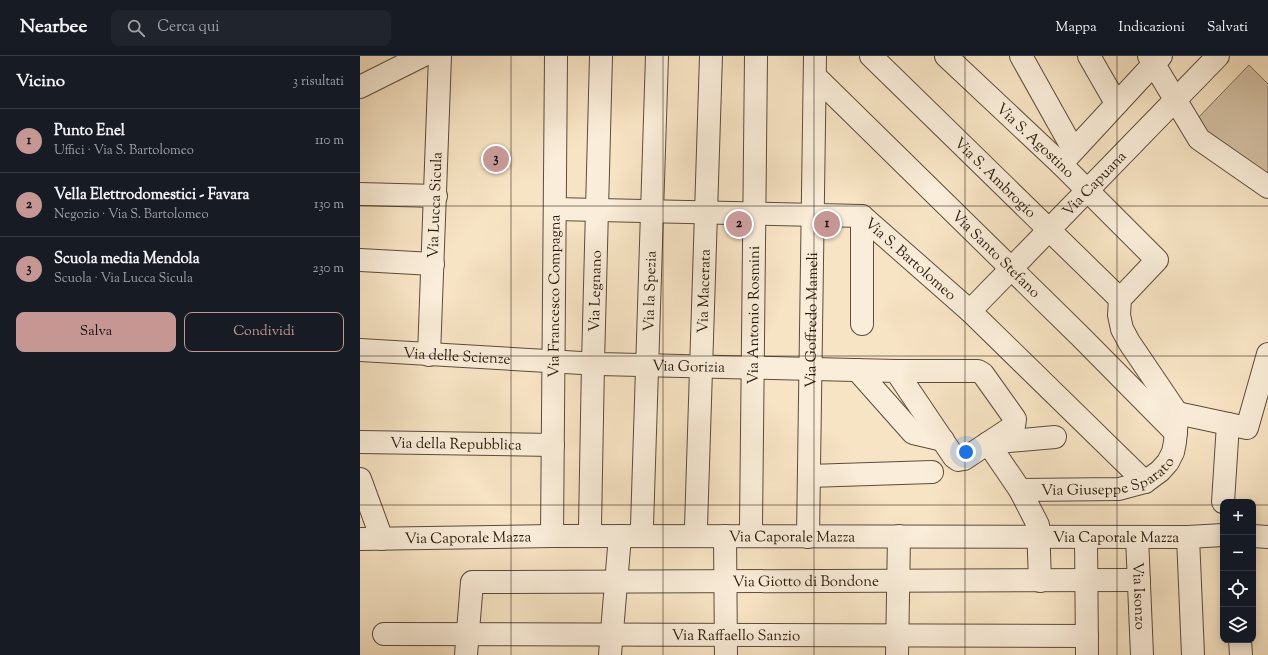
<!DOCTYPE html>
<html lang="it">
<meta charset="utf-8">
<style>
:root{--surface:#171b24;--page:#20242c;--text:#f1f3f6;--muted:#9ea1a6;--line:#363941;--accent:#c59692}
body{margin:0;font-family:"Sorts Mill Goudy",serif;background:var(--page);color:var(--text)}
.controls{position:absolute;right:12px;bottom:12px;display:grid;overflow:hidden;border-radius:8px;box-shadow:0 2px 10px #0003}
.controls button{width:36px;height:36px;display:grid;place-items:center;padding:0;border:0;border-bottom:1px solid var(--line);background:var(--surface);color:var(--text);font:20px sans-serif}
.you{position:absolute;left:606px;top:396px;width:14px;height:14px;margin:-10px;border:3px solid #fff;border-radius:50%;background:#1a73e8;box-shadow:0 0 0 6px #1a73e833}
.badge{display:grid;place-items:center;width:26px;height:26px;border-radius:50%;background:var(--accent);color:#111;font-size:13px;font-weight:700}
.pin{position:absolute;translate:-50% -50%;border:2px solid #fff;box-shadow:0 1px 4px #0006}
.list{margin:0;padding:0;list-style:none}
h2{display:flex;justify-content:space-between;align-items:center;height:52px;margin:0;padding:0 16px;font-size:17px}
h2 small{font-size:13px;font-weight:400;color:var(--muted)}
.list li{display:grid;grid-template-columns:26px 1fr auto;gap:12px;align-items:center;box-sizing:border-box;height:64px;padding:0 16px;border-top:1px solid var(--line)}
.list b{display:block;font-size:15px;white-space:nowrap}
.list p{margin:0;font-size:13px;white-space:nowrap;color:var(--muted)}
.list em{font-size:13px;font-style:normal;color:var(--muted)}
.actions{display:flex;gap:8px;padding:12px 16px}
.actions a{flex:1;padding:9px 0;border:1px solid var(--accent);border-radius:8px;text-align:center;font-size:14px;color:var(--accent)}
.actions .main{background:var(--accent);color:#111}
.icon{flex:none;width:22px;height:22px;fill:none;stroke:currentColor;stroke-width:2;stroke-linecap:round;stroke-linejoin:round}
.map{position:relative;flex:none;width:908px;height:599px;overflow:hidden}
header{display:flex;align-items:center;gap:24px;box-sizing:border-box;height:56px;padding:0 20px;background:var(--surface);border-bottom:1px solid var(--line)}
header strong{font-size:19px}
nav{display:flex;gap:22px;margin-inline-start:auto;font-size:14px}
.search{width:280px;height:36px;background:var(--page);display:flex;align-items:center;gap:10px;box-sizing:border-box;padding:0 14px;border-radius:8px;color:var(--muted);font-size:15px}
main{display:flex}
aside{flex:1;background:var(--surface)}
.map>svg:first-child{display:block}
.green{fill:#d4c1a5;stroke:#7e6d58}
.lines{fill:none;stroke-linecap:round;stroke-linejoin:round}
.minor-casing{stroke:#5c4c3a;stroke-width:24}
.minor{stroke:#faedd9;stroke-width:22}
.grid{fill:none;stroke:#28190c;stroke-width:1;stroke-opacity:0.55}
.labels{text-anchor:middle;stroke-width:4;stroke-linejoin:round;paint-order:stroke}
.street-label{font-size:15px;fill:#28190c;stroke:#faedd9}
</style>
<header>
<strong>Nearbee</strong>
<div class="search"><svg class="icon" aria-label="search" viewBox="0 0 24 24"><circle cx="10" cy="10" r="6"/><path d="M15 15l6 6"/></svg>Cerca qui</div>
<nav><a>Mappa</a><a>Indicazioni</a><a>Salvati</a></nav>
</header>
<main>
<aside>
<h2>Vicino<small>3 risultati</small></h2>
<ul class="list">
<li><span class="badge">1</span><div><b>Punto Enel</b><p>Uffici · Via S. Bartolomeo</p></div><em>110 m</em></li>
<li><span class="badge">2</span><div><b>Vella Elettrodomestici - Favara</b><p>Negozio · Via S. Bartolomeo</p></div><em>130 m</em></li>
<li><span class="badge">3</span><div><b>Scuola media Mendola</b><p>Scuola · Via Lucca Sicula</p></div><em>230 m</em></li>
</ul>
<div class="actions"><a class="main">Salva</a><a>Condividi</a></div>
</aside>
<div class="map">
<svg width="908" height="599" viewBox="0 0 908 599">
<rect width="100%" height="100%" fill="#f7e4c4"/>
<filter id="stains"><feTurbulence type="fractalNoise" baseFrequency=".005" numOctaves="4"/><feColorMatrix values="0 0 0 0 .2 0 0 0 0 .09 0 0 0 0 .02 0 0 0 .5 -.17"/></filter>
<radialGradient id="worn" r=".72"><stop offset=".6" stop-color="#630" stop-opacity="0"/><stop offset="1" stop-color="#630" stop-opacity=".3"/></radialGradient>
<!-- green -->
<path class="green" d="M889,9L908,28V124L834,66Z"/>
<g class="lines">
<!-- minor casing -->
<g class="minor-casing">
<g id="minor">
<path id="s1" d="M511,0L760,243"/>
<path id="s2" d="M586,0L701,108L797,204L760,243L759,259L762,273L769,286L817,357"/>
<path d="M661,0L713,93"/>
<path d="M729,0L756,47"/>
<path d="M789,0L839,83L908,131"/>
<path id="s3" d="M455,20L721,281L816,377"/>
<path d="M0,31L62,0"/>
<path d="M701,108L801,0"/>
<path d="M0,138L76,140"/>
<path id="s4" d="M195,153L502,160L610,255L785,426"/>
<path d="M0,204L73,208"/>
<path id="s5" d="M610,255L858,0"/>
<path d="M502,268V160"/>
<path id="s6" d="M0,294L239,308L536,315H618L623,318L655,363L654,370L604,403L598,404L594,401L536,315"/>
<path id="s7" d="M69,299L80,0"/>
<path d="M497,314L553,377L583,384"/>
<path d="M817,357L887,372L908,298"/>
<path id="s8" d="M0,386L193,389"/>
<path d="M449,420L572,416"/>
<path d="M0,423L22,483"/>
<path id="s9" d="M660,434L759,433L785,426L800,415L808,406L813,396L815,386L817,362"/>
<path d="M863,446L868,368"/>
<path id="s10" d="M230,470L233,307L241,0"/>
<path id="s11" d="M282,470L297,0"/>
<path id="s12" d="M336,471L351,0"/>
<path id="s13" d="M391,471L396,0"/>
<path id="s14" d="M192,480L196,0"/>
<path d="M365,480L366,599"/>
<path d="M893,480L908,481"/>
<path id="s15" d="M448,481L455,0"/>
<path d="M726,481L727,599"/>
<path id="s16" d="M777,481L782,599"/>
<path d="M828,481L833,599"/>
<path id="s17" d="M0,483L192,480L828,481L863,479"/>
<path d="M680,525L678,469L660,434L628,387L695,381"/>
<path id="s18" d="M24,578L727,580"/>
<path d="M880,584L881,599"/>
<path id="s19" d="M106,599L112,526L779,524"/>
<path d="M250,599L260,480"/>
<path d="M537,599L539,480"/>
</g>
</g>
<!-- minor -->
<use href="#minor" class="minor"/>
</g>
<!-- grid -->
<path class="grid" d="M151,0V599M303,0V599M454,0V599M605,0V599M757,0V599M0,150H908M0,300H908M0,449H863M893,449H908"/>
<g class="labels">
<!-- street labels -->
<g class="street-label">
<text dy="5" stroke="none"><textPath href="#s2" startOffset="123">Via S. Agostino</textPath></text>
<text dy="5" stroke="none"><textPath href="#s1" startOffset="174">Via S. Ambrogio</textPath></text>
<text dy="5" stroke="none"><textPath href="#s5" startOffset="178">Via Capuana</textPath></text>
<text dy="5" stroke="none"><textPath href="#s7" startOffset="150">Via Lucca Sicula</textPath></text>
<text dy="5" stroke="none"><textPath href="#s3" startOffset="254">Via Santo Stefano</textPath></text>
<text dy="5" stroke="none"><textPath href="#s4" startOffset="372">Via S. Bartolomeo</textPath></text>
<text dy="5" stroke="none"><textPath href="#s10" startOffset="235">Via Legnano</textPath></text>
<text dy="5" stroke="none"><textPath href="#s11" startOffset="235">Via la Spezia</textPath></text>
<text dy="5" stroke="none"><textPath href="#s12" startOffset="236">Via Macerata</textPath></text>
<text dy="5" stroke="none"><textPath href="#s14" startOffset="240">Via Francesco Compagna</textPath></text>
<text dy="5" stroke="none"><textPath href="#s13" startOffset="212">Via Antonio Rosmini</textPath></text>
<text dy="5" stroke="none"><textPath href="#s15" startOffset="217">Via Goffredo Mameli</textPath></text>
<text dy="5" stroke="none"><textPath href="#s6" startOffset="97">Via delle Scienze</textPath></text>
<text dy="5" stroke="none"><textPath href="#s6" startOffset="329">Via Gorizia</textPath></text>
<text dy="5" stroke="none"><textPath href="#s8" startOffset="96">Via della Repubblica</textPath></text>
<text dy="5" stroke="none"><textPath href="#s9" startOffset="91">Via Giuseppe Sparato</textPath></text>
<text dy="5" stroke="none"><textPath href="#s17" startOffset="432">Via Caporale Mazza</textPath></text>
<text dy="5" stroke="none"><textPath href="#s17" startOffset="756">Via Caporale Mazza</textPath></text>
<text dy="5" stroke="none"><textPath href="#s17" startOffset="108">Via Caporale Mazza</textPath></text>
<text dy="5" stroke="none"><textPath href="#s19" startOffset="407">Via Giotto di Bondone</textPath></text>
<text dy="5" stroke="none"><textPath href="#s16" startOffset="59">Via Isonzo</textPath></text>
<text dy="5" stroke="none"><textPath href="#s18" startOffset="352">Via Raffaello Sanzio</textPath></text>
</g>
</g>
<rect width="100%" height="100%" filter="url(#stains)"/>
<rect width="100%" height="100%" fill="url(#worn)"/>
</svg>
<div class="controls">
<button>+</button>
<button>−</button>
<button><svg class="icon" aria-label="locate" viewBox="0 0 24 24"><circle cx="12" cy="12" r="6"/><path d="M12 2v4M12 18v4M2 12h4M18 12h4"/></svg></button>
<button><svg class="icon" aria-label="layers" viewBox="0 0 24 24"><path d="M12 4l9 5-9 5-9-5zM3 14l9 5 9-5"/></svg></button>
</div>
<div class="you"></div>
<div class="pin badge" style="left:467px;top:168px">1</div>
<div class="pin badge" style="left:379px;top:168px">2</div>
<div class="pin badge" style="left:136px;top:103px">3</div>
</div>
</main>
